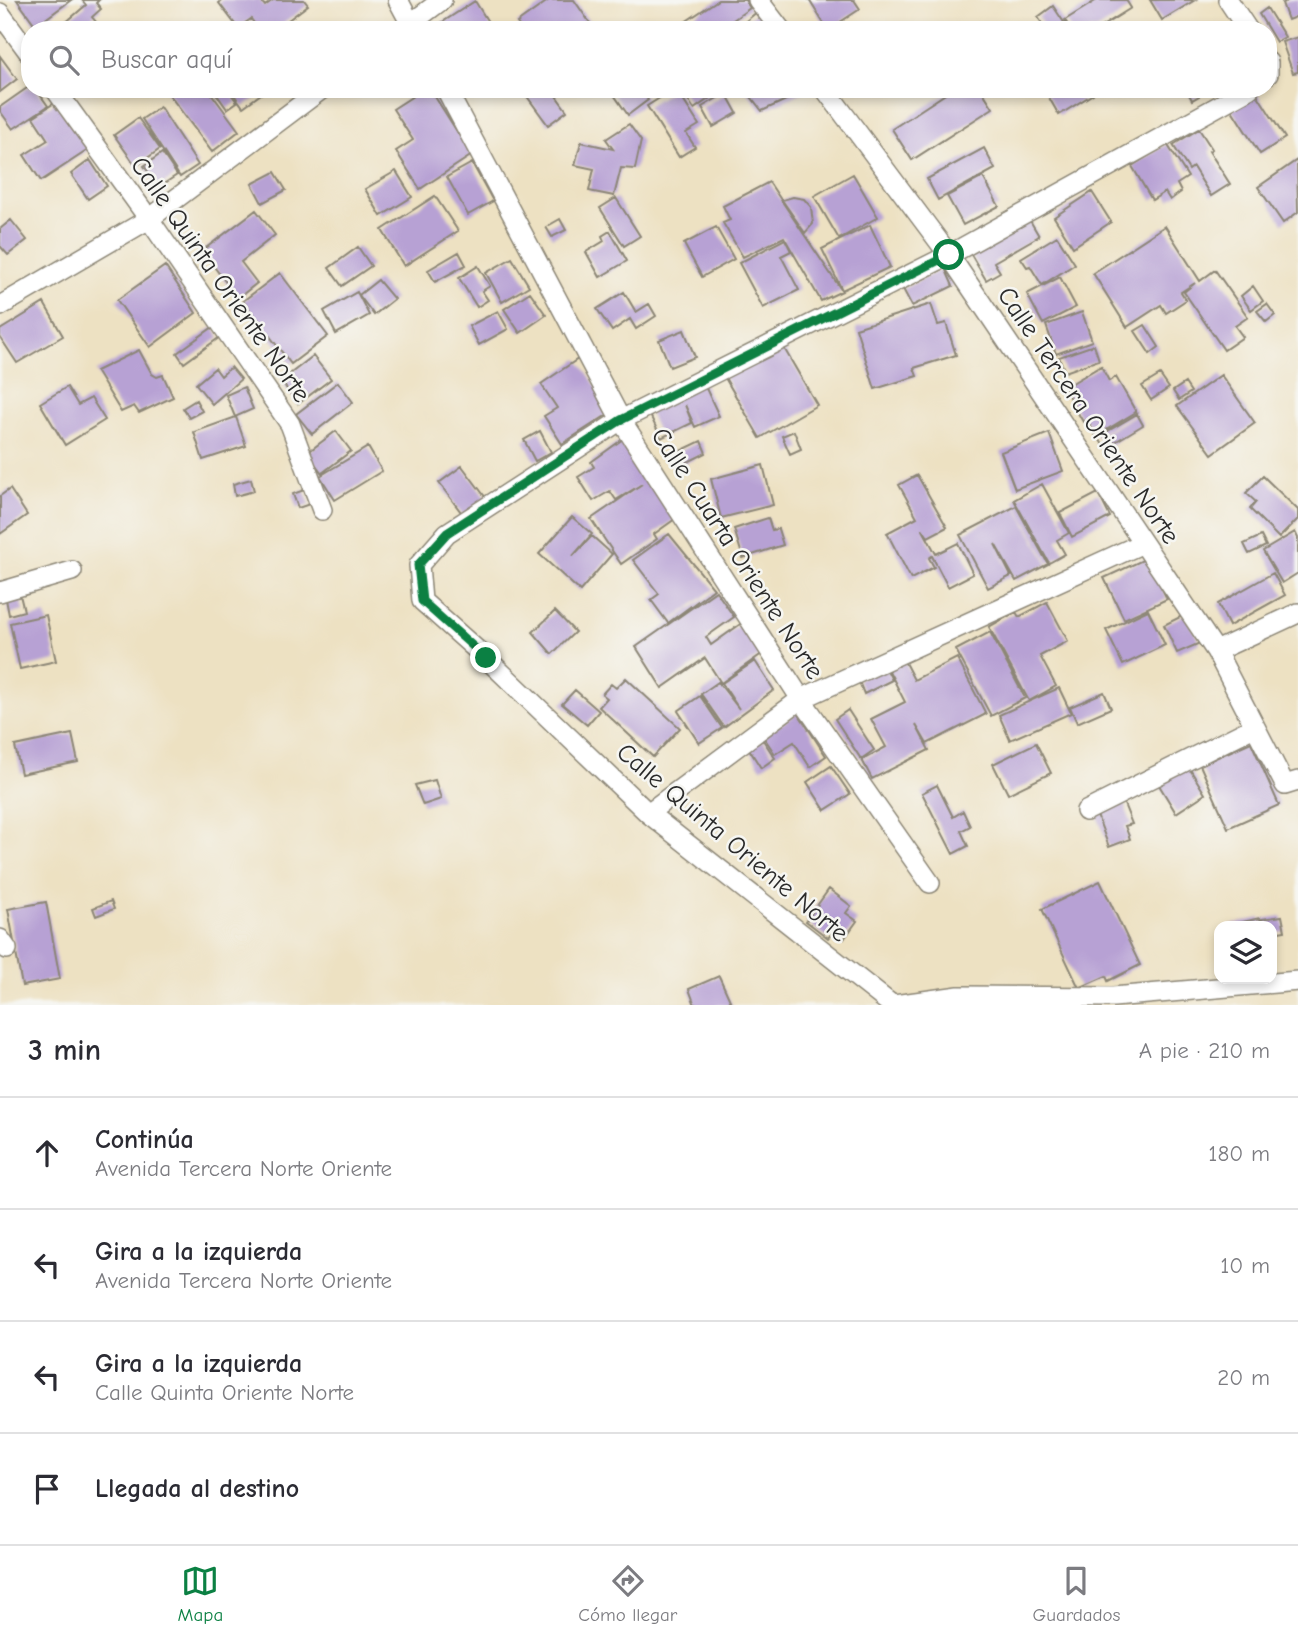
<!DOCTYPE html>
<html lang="es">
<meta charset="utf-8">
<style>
:root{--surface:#fff;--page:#f7f7f7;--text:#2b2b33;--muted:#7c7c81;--line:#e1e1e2;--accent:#0b8043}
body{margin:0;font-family:"Comic Neue",sans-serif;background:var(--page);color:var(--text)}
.controls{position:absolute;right:21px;bottom:21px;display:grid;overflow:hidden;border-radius:14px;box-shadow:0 4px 10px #0003}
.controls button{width:63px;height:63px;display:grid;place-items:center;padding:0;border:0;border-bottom:2px solid var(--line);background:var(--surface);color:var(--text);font:35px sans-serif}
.stop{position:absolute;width:21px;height:21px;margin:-16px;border:5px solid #0b8043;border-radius:50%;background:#fff}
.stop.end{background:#0b8043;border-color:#fff;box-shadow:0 2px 7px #0008}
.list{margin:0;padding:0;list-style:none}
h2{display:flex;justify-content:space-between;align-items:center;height:91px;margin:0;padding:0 28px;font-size:30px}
h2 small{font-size:23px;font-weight:400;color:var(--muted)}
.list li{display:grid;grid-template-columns:46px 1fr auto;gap:21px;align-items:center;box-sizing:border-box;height:112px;padding:0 28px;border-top:2px solid var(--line)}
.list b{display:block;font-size:26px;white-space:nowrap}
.list p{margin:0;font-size:23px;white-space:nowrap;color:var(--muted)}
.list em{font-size:23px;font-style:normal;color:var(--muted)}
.icon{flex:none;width:38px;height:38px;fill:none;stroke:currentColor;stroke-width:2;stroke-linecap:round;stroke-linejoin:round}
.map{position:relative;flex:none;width:1298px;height:1005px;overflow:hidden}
.search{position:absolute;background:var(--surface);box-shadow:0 4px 10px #0003;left:21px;right:21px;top:21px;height:77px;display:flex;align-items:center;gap:18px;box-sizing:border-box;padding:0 24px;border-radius:28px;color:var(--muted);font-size:26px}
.sheet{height:539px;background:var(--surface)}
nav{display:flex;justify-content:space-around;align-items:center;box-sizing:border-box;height:98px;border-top:2px solid var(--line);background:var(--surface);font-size:19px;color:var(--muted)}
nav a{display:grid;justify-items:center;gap:4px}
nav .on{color:var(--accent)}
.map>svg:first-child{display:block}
.building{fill:#b7a1d4}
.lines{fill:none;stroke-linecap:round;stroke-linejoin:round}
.minor-casing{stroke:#8c8676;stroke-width:22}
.minor{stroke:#fff;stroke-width:19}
.route{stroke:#0b8043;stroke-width:9}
.labels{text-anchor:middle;stroke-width:5;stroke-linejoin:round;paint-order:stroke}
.street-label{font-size:26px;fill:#2b2b2b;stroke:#f6f6f2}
</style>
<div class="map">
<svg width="1298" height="1005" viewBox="0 0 1298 1005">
<rect width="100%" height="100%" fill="#f6f6f2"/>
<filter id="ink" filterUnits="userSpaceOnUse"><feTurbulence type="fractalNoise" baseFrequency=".0143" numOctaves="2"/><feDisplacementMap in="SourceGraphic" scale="14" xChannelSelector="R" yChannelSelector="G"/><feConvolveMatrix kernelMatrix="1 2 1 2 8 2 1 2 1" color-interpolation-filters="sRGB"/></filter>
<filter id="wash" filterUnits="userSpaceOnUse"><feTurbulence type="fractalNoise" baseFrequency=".00686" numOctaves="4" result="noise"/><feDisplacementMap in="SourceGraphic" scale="28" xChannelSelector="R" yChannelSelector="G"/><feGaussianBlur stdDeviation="1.57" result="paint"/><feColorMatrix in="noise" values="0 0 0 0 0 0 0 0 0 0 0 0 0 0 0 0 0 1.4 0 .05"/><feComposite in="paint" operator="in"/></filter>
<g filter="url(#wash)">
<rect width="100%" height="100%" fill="#ede1c2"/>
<g id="blocks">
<!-- building -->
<path class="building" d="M17,0H71L36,26Z
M82,0H99L96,3L101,9L92,17L96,22L87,30H57L86,5Z
M222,0H260L265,6L273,0H304L308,5L275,30H259L251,19L238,28L219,3Z
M549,0H574L590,23L581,30H522L517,23Z
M718,0H745L750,8L719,30H686L682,24Z
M809,0H854L860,9L828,30Z
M1097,0H1126L1131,8L1096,30H1071L1065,20Z
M1150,0H1195L1162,20Z
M1289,0H1298V16L1288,20L1282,3Z
M475,1L493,30H437L435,27Z
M1053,6L1065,24L1056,30H1046L1038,17Z
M763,7L774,21L763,30H735Z
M1267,8L1285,37L1276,42L1259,14Z
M1298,37V72L1293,73L1282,42Z
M0,56L17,79L0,92Z
M30,86V89H36L48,106L13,129L0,111V107Z
M165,89H208L239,131L212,152Z
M213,89H227L237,102L227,109Z
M230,89H268L243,107Z
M424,89H430L472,155L420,189L396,151L413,140L393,109Z
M534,89H551L567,111L548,125L526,95Z
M610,89H640L648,100L628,115Z
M674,89H676L699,125L686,133L695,147L679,157L647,106Z
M681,89H723L694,109Z
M745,89H810L762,111Z
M953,89H981L993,108L912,160L892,129Z
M1044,89H1090L1093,94L1059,115Z
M1186,89H1211L1192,100Z
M726,93L737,113L713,127L702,107Z
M1257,94L1285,138L1260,154L1232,110Z
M56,102L88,150L41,181L24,155L48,140L33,117Z
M160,107L198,165L180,177L142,119Z
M138,118L160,149L136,166L114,135Z
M629,124L641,141L635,169L621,168L614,196L589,191L594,169L575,165L581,142L613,149L606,139Z
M1199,129L1212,149L1209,151L1230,184L1211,196L1193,167L1189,170L1173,145Z
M1167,144L1188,177L1177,184L1181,192L1170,200L1165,192L1152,200L1132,166Z
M984,148L995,169L938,200L927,179Z
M162,153L177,175L159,187L144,166Z
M90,160L107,186L88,199L71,174Z
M1297,160L1298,212L1283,223L1258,187Z
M472,163L493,201L468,215L447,177Z
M396,171L412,197L381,216L365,189Z
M275,172L286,190L262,203L252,184Z
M853,174L878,217L839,239L814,196Z
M983,177L999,206L963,225L947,196Z
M769,182L842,291L821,301L784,237L743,257L723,223L730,220L723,206Z
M1092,192L1111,222L1073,247L1054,217Z
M435,196L458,231L404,266L382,230Z
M793,197L804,199L811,207L813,224L805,233L782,200Z
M616,198L640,236L624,246L600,208Z
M256,210L275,235L241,262L257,283L238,298L202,251Z
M1028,217L1039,236L994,262L1000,272L986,280L969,251Z
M560,219L566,230L552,237L546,227Z
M11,220L27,240L8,255L0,246V229Z
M870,225L890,267L842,290L822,249Z
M1165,226L1200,281L1215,270L1248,317L1235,326L1243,337L1224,350L1184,292L1195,283L1181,292L1186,300L1166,313L1161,305L1127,327L1093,273Z
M716,227L734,259L702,277L684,244Z
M610,231L627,261L600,277L586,252L604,241L602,236Z
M1057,236L1075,264L1042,285L1030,266L1027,267L1021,258Z
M785,239L791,251L781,256L799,290L763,308L739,263Z
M358,247L371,266L342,286L329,268Z
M459,252L466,265L435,282L428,270Z
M512,258L529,286L502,302L486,273Z
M165,266L196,313L150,347L117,300Z
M478,266L490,286L482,291L488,300L477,307L459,278Z
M945,268L953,286L912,306L903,289Z
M280,273L328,336L291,364L243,301Z
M1060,277L1076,307L1043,324L1027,294Z
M378,280L394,299L374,315L359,295Z
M1253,286L1263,301L1251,310L1241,296Z
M357,292L369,315L336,334L324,311Z
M530,292L546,315L520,333L504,309Z
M624,292L636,312L649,304L656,316L636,329L630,319L612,331L597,309Z
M44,303L63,336L17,363L0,337V330Z
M931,304L938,325L946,323L956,355L914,368L917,376L875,389L856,328Z
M1267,304L1275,315L1266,322L1257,311Z
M498,311L508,329L479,345L469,326Z
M1082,312L1092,341L1056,354L1046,325Z
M1145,325L1159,347L1150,354L1135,331Z
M213,327L220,337L184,363L177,353Z
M684,330L695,357L670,367L659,340Z
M781,343L817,405L760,438L724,376Z
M1094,345L1099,360L1065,372L1059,357Z
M139,350L152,374L157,377L163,375L173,397L139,413L134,406L121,412L96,371Z
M313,356L331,379L298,404L281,381Z
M578,359L613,411L562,444L544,416L557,408L541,384Z
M1101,366L1109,381L1116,377L1136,412L1096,436L1087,420L1083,422L1064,388Z
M231,367L241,379L212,404L196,384L215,368L221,376Z
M1160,375L1169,388L1151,400L1142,386Z
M1221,375L1255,423L1212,454L1177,406Z
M338,382L353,402L312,434L296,414Z
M703,382L719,416L695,427L685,405L692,423L661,438L649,413Z
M1185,383L1191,392L1179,400L1173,391Z
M67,387L78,405L91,398L105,420L65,445L40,403Z
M244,387L253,409L235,417L226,395Z
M196,400L202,411L189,418L183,408Z
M1137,414L1143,425L1105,448L1098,437Z
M236,417L246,446L203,460L194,432Z
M336,431L351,451L322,473L307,453Z
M540,431L551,452L535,461L524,440Z
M794,431L801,449L790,454L782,436Z
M1049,433L1063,471L1015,489L1001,452Z
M623,439L675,519L654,534L657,539L621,564L591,519L642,484L616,500L610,491L593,501L578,477L594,467L591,462Z
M701,441L706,453L682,465L676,453Z
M368,447L382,471L335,500L320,476Z
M763,465L773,505L721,518L711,479Z
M462,466L486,498L464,516L439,483Z
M917,475L947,527L928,537L922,528L936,554L958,543L973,574L948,587L932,556L929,558L934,567L911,579L887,533L917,517L899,485Z
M1263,476L1298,510V519L1279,538L1250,509L1256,502L1246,493Z
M251,479L254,491L235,496L233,484Z
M1042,484L1069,533L1057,540L1065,554L1049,563L1014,500Z
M10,489L27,515L0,534V496Z
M304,490L310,504L298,508L293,494Z
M1098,493L1110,517L1072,537L1060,513Z
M1016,506L1048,564L1016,581L995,544L1011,576L988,588L960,535Z
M572,517L592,534L573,556L592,536L612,554L580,591L539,554Z
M768,518L772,530L778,529L783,545L743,558L734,529Z
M1295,532L1298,538V573L1282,583L1263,551Z
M669,534L714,589L668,623L651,600L659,594L633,560Z
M1261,536L1266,546L1249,554L1244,544Z
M1147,558L1167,599L1124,619L1104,578Z
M1273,573L1285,595L1229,626L1218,604Z
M716,591L734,617L706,637L711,645L742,623L763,653L721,683L705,658L662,688L636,647Z
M20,595L24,611L9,615L6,599Z
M1047,602L1068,641L1040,656L1056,686L1029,701L989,627L1016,612L1019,617Z
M1148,610L1165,645L1123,665L1106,630Z
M555,611L575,632L552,654L533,632Z
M1186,614L1200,643L1177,653L1164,625Z
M46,615L56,661L20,669L10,623Z
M990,632L1025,698L991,716L956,650Z
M902,657L914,680L957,658L986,714L927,744L916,725L929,750L872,779L862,760L886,747L871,719L905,702L886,665Z
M755,661L774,690L724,727L701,694L718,682L739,709L722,683Z
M885,666L892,680L864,694L858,679Z
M626,678L680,728L653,757L599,707L607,698L602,694L611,684L616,688Z
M1059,688L1071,713L1010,740L999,715Z
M575,690L599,711L587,725L562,704Z
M1104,692L1111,708L1077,723L1070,707Z
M700,696L722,728L699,743L678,711Z
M848,710L874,750L861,759L835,719Z
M798,713L826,756L810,767L794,742L775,754L763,736Z
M72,734L78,762L21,774L15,746Z
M763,740L775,758L761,768L749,749Z
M1251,742L1279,805L1228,828L1200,765Z
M1036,743L1051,773L1008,794L993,764Z
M831,766L850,794L825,810L807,782Z
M1188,766L1205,794L1176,813L1159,785Z
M435,780L441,799L423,805L415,785Z
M937,785L953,817L963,811L970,826L961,831L968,846L953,854L922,793Z
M1122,799L1132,824L1125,826L1130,839L1109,847L1095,810Z
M1100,881L1140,965L1108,981L1106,976L1079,988L1042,909Z
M829,889L851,906L846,913L857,921L844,939L834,931L828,938L806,921Z
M111,901L114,909L96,916L93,908Z
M46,902L60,979L22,986L8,909Z
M1282,916L1285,931L1272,933V926H1263L1262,919Z
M1260,918L1262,926H1230V925Z
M719,976L732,1005H695L689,989Z"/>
</g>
</g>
<g filter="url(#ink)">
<use href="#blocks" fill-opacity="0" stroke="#8c8676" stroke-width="2"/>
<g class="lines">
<!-- minor casing -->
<g class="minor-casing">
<path id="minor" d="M398,0L414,30
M758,0L781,30
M1228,0L1248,30
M0,13L30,54
M402,30L442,0
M1268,62V74
M55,89L149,219L290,424L322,510
M446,89L621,420L801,699L930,883
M825,89L949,255L1216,651L1285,785L1298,781
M0,306L149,219L322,89
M0,592L72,571
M1216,651L1298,613
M1086,811L1254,727
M648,813L801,699L1143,543
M0,939L7,949
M892,1005L648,813L486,658L422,601L419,565L447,533L621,420L949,255L1249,89
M894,1005L959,996L1113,997L1298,981"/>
</g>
<!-- minor -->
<use href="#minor" class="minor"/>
</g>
</g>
<g class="lines" filter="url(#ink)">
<!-- route -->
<path class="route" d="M486,658L422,601L418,565L447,533L621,420L949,255"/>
</g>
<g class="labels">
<!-- street labels -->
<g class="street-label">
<text transform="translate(221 279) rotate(55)" y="9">Calle Quinta Oriente Norte</text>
<text transform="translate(1089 415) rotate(56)" y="9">Calle Tercera Oriente Norte</text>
<text transform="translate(738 553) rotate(57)" y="9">Calle Cuarta Oriente Norte</text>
<text transform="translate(733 842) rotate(40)" y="9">Calle Quinta Oriente Norte</text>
</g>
</g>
</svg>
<div class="controls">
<button><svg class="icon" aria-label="layers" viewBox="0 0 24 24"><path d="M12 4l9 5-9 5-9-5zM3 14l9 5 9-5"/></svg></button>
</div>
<div class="stop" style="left:949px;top:255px"></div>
<div class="stop end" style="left:486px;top:658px"></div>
<div class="search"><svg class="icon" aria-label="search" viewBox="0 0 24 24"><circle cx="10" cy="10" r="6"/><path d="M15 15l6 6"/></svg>Buscar aquí</div>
</div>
<section class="sheet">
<h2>3 min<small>A pie · 210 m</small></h2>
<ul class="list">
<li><svg class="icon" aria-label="ahead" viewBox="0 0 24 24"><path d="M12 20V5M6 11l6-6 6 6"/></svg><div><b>Continúa</b><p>Avenida Tercera Norte Oriente</p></div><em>180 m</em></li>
<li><svg class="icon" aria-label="left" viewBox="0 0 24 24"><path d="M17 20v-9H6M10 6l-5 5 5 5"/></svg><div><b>Gira a la izquierda</b><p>Avenida Tercera Norte Oriente</p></div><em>10 m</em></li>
<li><svg class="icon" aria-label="left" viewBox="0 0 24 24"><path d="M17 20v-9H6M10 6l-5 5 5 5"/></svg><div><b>Gira a la izquierda</b><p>Calle Quinta Oriente Norte</p></div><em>20 m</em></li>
<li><svg class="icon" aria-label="arrive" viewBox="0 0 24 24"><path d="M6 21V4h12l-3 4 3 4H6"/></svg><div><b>Llegada al destino</b></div></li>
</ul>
</section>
<nav>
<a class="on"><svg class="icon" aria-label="map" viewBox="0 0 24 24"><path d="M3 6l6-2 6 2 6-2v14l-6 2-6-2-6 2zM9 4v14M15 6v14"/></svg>Mapa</a>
<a><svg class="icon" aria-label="directions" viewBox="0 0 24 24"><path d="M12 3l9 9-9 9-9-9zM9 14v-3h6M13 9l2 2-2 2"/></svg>Cómo llegar</a>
<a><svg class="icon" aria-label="saved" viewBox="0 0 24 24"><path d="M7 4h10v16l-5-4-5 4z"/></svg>Guardados</a>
</nav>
